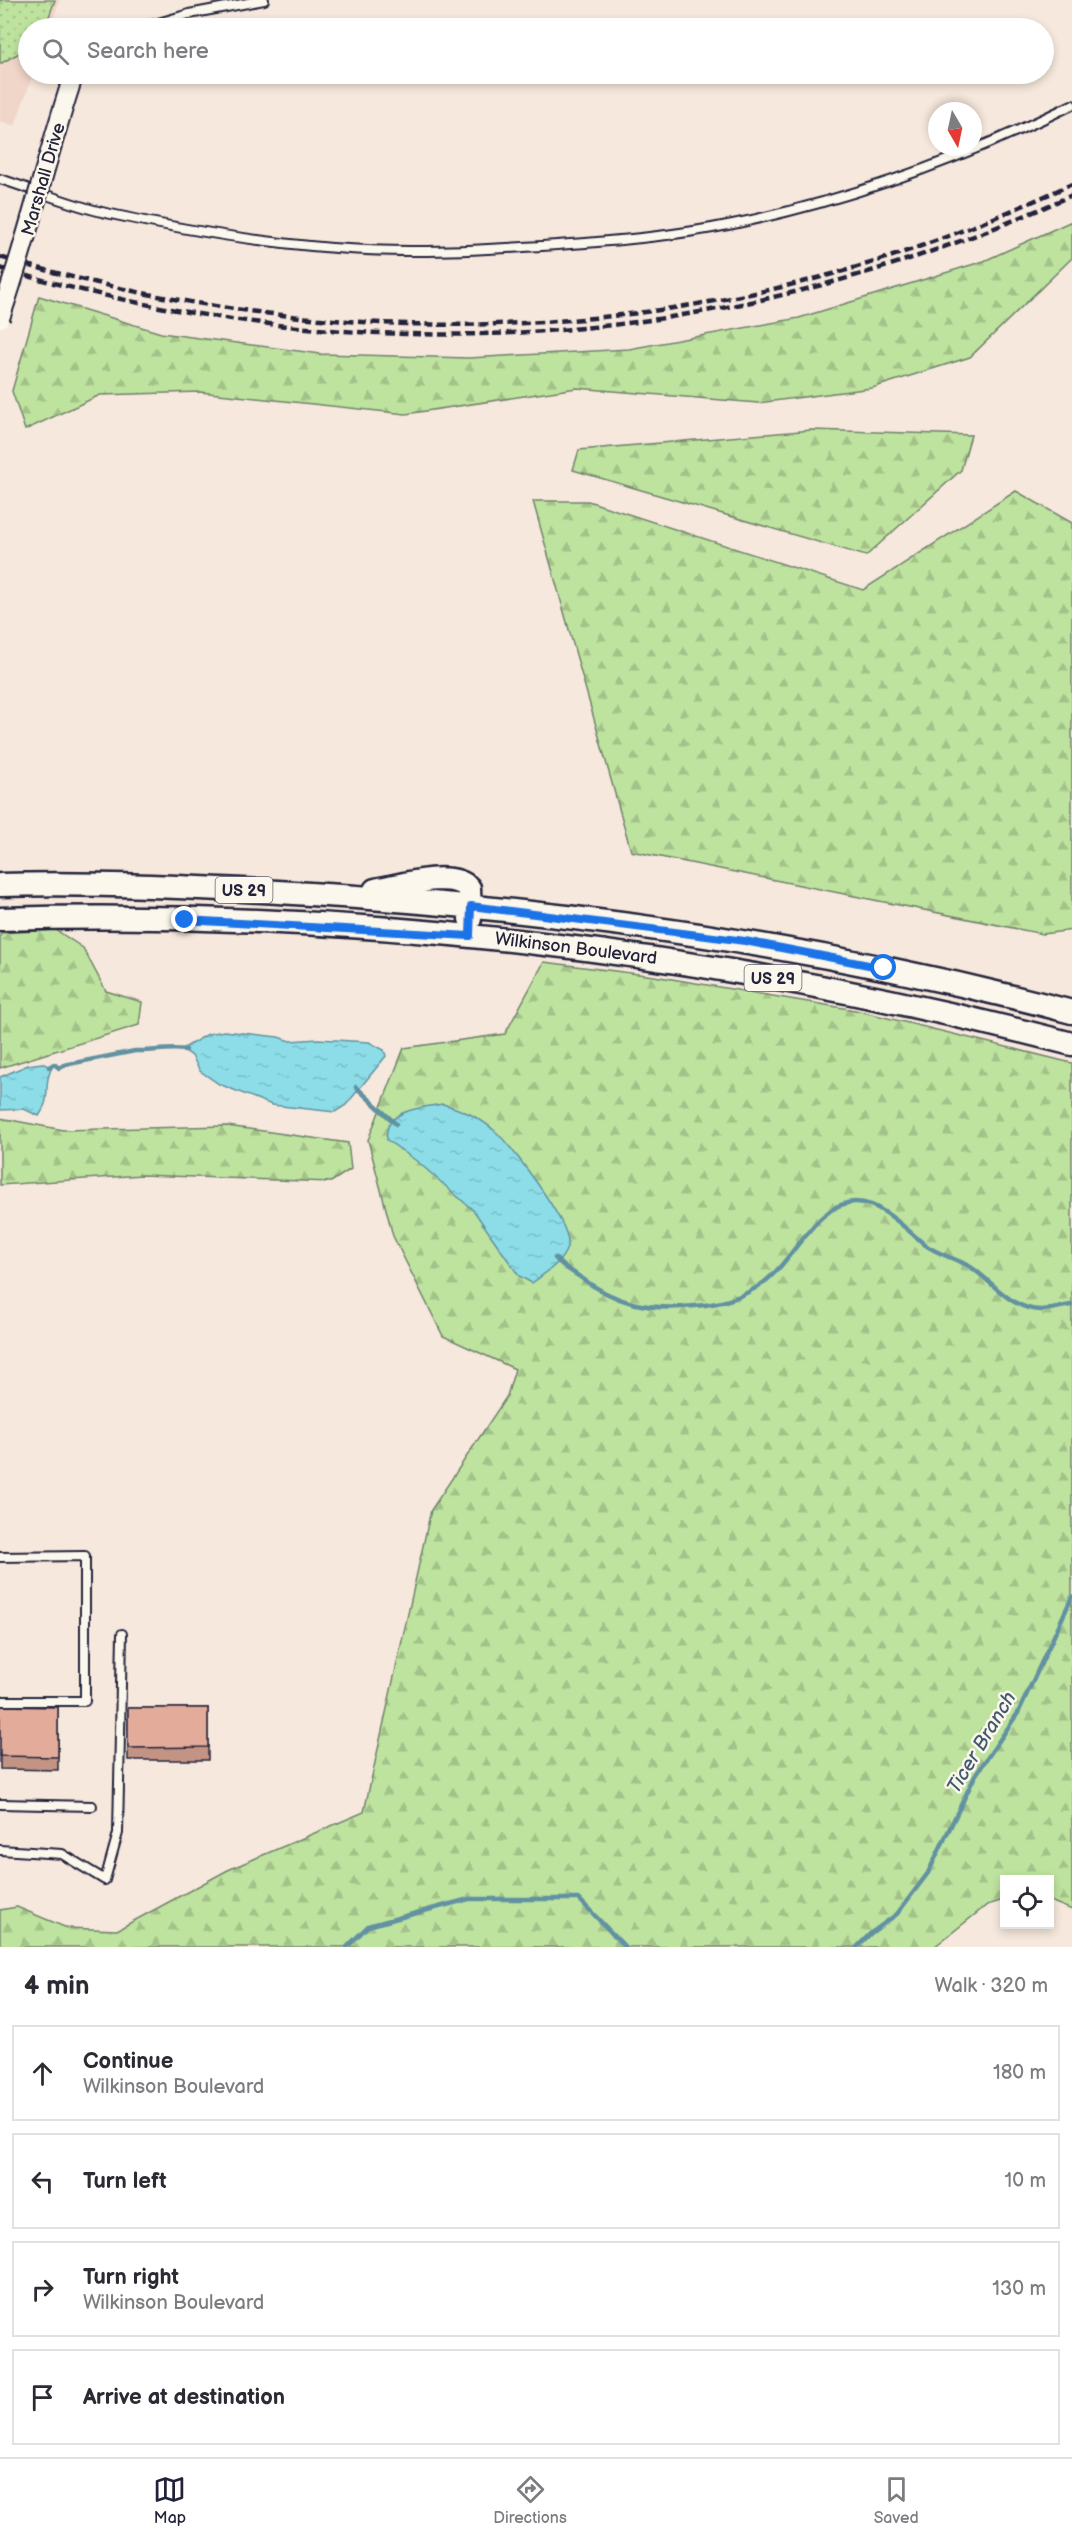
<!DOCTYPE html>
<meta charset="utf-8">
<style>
:root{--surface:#fff;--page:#f7f7f7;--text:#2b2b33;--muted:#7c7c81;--line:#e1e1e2;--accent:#22223b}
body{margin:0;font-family:"Balsamiq Sans",sans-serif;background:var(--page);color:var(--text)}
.controls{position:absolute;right:18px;bottom:18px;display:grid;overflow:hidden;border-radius:0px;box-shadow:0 3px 9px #0003}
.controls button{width:54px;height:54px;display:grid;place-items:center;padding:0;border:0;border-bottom:2px solid var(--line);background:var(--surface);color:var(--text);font:30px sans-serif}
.compass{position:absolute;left:928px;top:102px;width:54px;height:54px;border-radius:50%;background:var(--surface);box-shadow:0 3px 9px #0003;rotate:171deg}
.stop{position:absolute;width:18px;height:18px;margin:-14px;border:4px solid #1a73e8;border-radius:50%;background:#fff}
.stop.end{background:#1a73e8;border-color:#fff;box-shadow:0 2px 6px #0008}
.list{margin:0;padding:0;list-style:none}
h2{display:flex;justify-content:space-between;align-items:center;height:78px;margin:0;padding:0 24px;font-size:26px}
h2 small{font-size:20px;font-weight:400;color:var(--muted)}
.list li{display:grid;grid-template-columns:39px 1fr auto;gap:18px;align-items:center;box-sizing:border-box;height:96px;margin:0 12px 12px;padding:0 12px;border:2px solid var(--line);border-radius:0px}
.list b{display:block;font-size:22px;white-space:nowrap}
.list p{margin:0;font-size:20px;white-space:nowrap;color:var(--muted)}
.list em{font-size:20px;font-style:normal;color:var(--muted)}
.icon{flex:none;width:33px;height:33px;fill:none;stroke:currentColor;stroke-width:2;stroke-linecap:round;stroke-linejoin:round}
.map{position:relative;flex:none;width:1072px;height:1947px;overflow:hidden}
.search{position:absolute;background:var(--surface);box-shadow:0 3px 9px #0003;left:18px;right:18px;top:18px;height:66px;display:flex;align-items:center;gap:15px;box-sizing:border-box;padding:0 21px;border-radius:33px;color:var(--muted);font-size:22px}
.sheet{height:510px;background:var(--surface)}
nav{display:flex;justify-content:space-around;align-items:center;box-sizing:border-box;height:84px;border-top:2px solid var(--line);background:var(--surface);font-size:16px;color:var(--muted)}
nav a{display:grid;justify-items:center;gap:3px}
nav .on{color:var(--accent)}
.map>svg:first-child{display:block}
.built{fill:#f0d6c8}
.green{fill:url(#green-dots);stroke:#70826c;stroke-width:1.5}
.forest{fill:url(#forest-firs);stroke:#70826c;stroke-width:1.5}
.water{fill:url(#water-ripples);stroke:#6292a2;stroke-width:1.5}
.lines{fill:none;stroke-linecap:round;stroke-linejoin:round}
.stream{stroke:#6292a2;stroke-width:4.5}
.service-casing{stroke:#22223b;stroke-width:12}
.primary-casing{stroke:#22223b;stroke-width:27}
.service{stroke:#fbf7ec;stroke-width:8}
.primary{stroke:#fbf7ec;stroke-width:22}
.rail{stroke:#22223b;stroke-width:4.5;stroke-dasharray:9 4.5;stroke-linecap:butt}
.tertiary-bridge-casing{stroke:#22223b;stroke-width:22;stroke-linecap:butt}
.tertiary-bridge{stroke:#fbf7ec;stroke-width:18}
.wall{fill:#c39484;stroke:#22223b;stroke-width:1.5}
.building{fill:#e3ac9a;stroke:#22223b;stroke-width:1.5}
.route{stroke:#1a73e8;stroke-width:8}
.labels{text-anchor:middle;stroke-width:5;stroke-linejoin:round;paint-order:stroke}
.shield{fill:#fbf7ec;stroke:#636270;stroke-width:1.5}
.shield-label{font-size:16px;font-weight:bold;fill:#22223b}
.street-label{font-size:18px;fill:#22223b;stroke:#fbf7ec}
.water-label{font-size:20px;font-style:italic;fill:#425a6f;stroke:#fbf7ec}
</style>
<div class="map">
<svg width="1072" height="1947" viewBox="0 0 1072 1947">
<defs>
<pattern id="green-dots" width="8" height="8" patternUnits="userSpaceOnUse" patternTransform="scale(1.5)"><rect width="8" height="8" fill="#bee39e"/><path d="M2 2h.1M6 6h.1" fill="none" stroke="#a3c289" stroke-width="1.8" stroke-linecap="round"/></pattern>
<pattern id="forest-firs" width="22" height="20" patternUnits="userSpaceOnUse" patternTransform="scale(1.5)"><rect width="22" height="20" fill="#bee39e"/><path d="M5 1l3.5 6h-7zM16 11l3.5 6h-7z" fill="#a3c289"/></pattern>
<pattern id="water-ripples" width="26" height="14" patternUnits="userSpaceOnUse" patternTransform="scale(1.5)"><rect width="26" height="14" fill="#8cdde7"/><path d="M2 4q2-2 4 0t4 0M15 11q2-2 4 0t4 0" fill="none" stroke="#78bdc7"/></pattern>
</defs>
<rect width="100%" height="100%" fill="#f6e8dc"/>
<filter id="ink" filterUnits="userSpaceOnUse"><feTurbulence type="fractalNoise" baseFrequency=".0167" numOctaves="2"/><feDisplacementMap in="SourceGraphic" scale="12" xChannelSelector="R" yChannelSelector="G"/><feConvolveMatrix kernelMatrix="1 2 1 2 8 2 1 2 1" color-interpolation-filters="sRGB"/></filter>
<g filter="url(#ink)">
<!-- built -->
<path class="built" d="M0,0H60L50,28H28V74H33L15,126L0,121Z"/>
<!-- green -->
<path class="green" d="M0,0H55L45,28H28V48L0,64Z"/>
<!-- forest -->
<path class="forest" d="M1072,221V258L970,357L872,388L758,403L577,388L406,414L200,392L100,395L25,430L12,391L39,296L161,333L321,354L469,358L629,349L799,318L984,261Z
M812,430L971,435L961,470L866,556L573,470L579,450Z
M1016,491L1072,523V930L1043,934L631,851L533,501H588L863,590Z
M56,930L83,948L106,991L142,1002L139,1025L0,1068V933Z
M544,962L654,976L855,1010L1072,1063V1910L1050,1901V1880H1004V1900L987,1905L934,1947H0V1910L17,1907L67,1928L117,1930L228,1870L364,1812L431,1510L507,1396L515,1369L443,1336L393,1236L368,1140L404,1048L505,1034Z
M0,1118L63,1130L227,1126L348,1143L351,1169L331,1182L142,1175L0,1185Z"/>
<!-- water -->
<path class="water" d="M224,1031L278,1037L290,1041L318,1039L369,1042L384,1050L386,1056L346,1105L335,1112L272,1105L219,1084L200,1071L192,1056L182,1049L208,1034Z
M42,1063L48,1066L54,1064C41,1084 53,1097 39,1116L24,1109L0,1110V1077L28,1065Z
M443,1104C463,1110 479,1117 495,1131C512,1146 568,1221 568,1242C567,1260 545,1273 532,1283L519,1276L474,1211L418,1162L387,1140C382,1110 422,1107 443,1104Z"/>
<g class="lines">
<!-- stream -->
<path class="stream" d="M49,1067L54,1064L59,1068L64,1065L135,1051C153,1052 169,1047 186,1050
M356,1087L396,1124
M555,1258C561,1265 569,1270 577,1275C616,1304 647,1311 695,1306C721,1304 742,1298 763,1283C792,1263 817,1201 856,1202C881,1202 906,1229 924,1244C937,1254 954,1258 969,1266C993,1281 1009,1309 1041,1310C1051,1310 1062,1306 1072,1305
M347,1947L368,1926L469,1899H579L625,1947
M857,1947L871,1933L897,1914L928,1873L975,1776L1018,1713L1072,1597"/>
<!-- service casing -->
<g class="service-casing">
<path id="service" d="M141,28L189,14L264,0
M0,179C35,190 70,205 106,213C207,235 314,252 419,251C465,251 511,248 557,245C616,241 675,236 733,224C851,200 964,158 1072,105
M0,1557L85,1556V1701H0
M0,1804L92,1806
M0,1850L62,1854L105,1880L118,1833L122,1634"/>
</g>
<!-- primary casing -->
<g class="primary-casing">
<path id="primary" d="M0,885C96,882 198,887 294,893C556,908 818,945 1072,1012
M375,890C399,886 451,869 469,888L470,919
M0,919C361,909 723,953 1072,1044"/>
</g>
<!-- service -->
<use href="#service" class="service"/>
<!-- primary -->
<use href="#primary" class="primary"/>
<!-- rail -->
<path class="rail" d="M0,257C286,343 591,350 877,261C943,240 1008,213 1072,184
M0,268C365,376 725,353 1072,195"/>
<!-- tertiary-bridge casing -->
<g class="tertiary-bridge-casing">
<path id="tertiary-bridge" d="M0,318C28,238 47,154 74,74"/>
</g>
<!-- tertiary-bridge -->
<use href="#tertiary-bridge" class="tertiary-bridge"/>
</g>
<!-- wall -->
<path class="wall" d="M0,1706L58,1707V1770L0,1769Z
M128,1708H208V1760H128Z"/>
<!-- building -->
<path class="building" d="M0,1706L58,1707V1757L0,1756Z
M128,1708H208V1747L128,1748Z"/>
</g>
<g class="lines" filter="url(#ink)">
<!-- route -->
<path class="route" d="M185,920L470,936L471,906L745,941L884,968"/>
</g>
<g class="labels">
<!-- shield labels -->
<g class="shield">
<rect x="215.5" y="877" width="57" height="26" rx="4.5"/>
<rect x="744.5" y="965" width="57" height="26" rx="4.5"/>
</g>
<g class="shield-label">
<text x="244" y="896">US 29</text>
<text x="773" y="984">US 29</text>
</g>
<!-- street labels -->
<g class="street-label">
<text transform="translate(43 179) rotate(-74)" y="6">Marshall Drive</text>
<text transform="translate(576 948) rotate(7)" y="6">Wilkinson Boulevard</text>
</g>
<!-- water labels -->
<g class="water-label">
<text transform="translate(981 1742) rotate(-59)" y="7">Ticer Branch</text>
</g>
</g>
</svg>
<div class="controls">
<button><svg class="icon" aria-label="locate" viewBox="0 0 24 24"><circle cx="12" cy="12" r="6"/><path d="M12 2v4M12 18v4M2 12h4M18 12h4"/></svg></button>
</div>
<svg class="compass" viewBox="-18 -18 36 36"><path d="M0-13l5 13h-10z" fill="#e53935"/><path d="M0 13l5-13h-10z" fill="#7c7c81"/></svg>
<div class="stop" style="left:884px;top:968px"></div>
<div class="stop end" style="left:185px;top:920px"></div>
<div class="search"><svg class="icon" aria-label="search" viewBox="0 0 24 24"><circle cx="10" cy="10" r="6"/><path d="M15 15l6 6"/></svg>Search here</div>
</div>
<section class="sheet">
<h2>4 min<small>Walk · 320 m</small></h2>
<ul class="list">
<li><svg class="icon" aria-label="ahead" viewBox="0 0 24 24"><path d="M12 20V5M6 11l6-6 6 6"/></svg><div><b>Continue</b><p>Wilkinson Boulevard</p></div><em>180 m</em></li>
<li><svg class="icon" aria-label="left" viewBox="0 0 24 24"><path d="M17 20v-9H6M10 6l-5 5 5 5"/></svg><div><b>Turn left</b></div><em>10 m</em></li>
<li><svg class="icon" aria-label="right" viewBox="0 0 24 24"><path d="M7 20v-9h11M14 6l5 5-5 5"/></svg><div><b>Turn right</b><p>Wilkinson Boulevard</p></div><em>130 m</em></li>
<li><svg class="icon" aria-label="arrive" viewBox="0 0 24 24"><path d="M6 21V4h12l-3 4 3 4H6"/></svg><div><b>Arrive at destination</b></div></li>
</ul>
</section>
<nav>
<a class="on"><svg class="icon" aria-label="map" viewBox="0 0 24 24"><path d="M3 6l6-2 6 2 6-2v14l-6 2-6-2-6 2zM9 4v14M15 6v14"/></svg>Map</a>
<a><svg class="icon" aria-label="directions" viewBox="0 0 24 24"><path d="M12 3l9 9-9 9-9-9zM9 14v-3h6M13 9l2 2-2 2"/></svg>Directions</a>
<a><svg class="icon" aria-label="saved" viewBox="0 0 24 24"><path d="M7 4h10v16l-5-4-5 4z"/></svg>Saved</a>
</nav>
